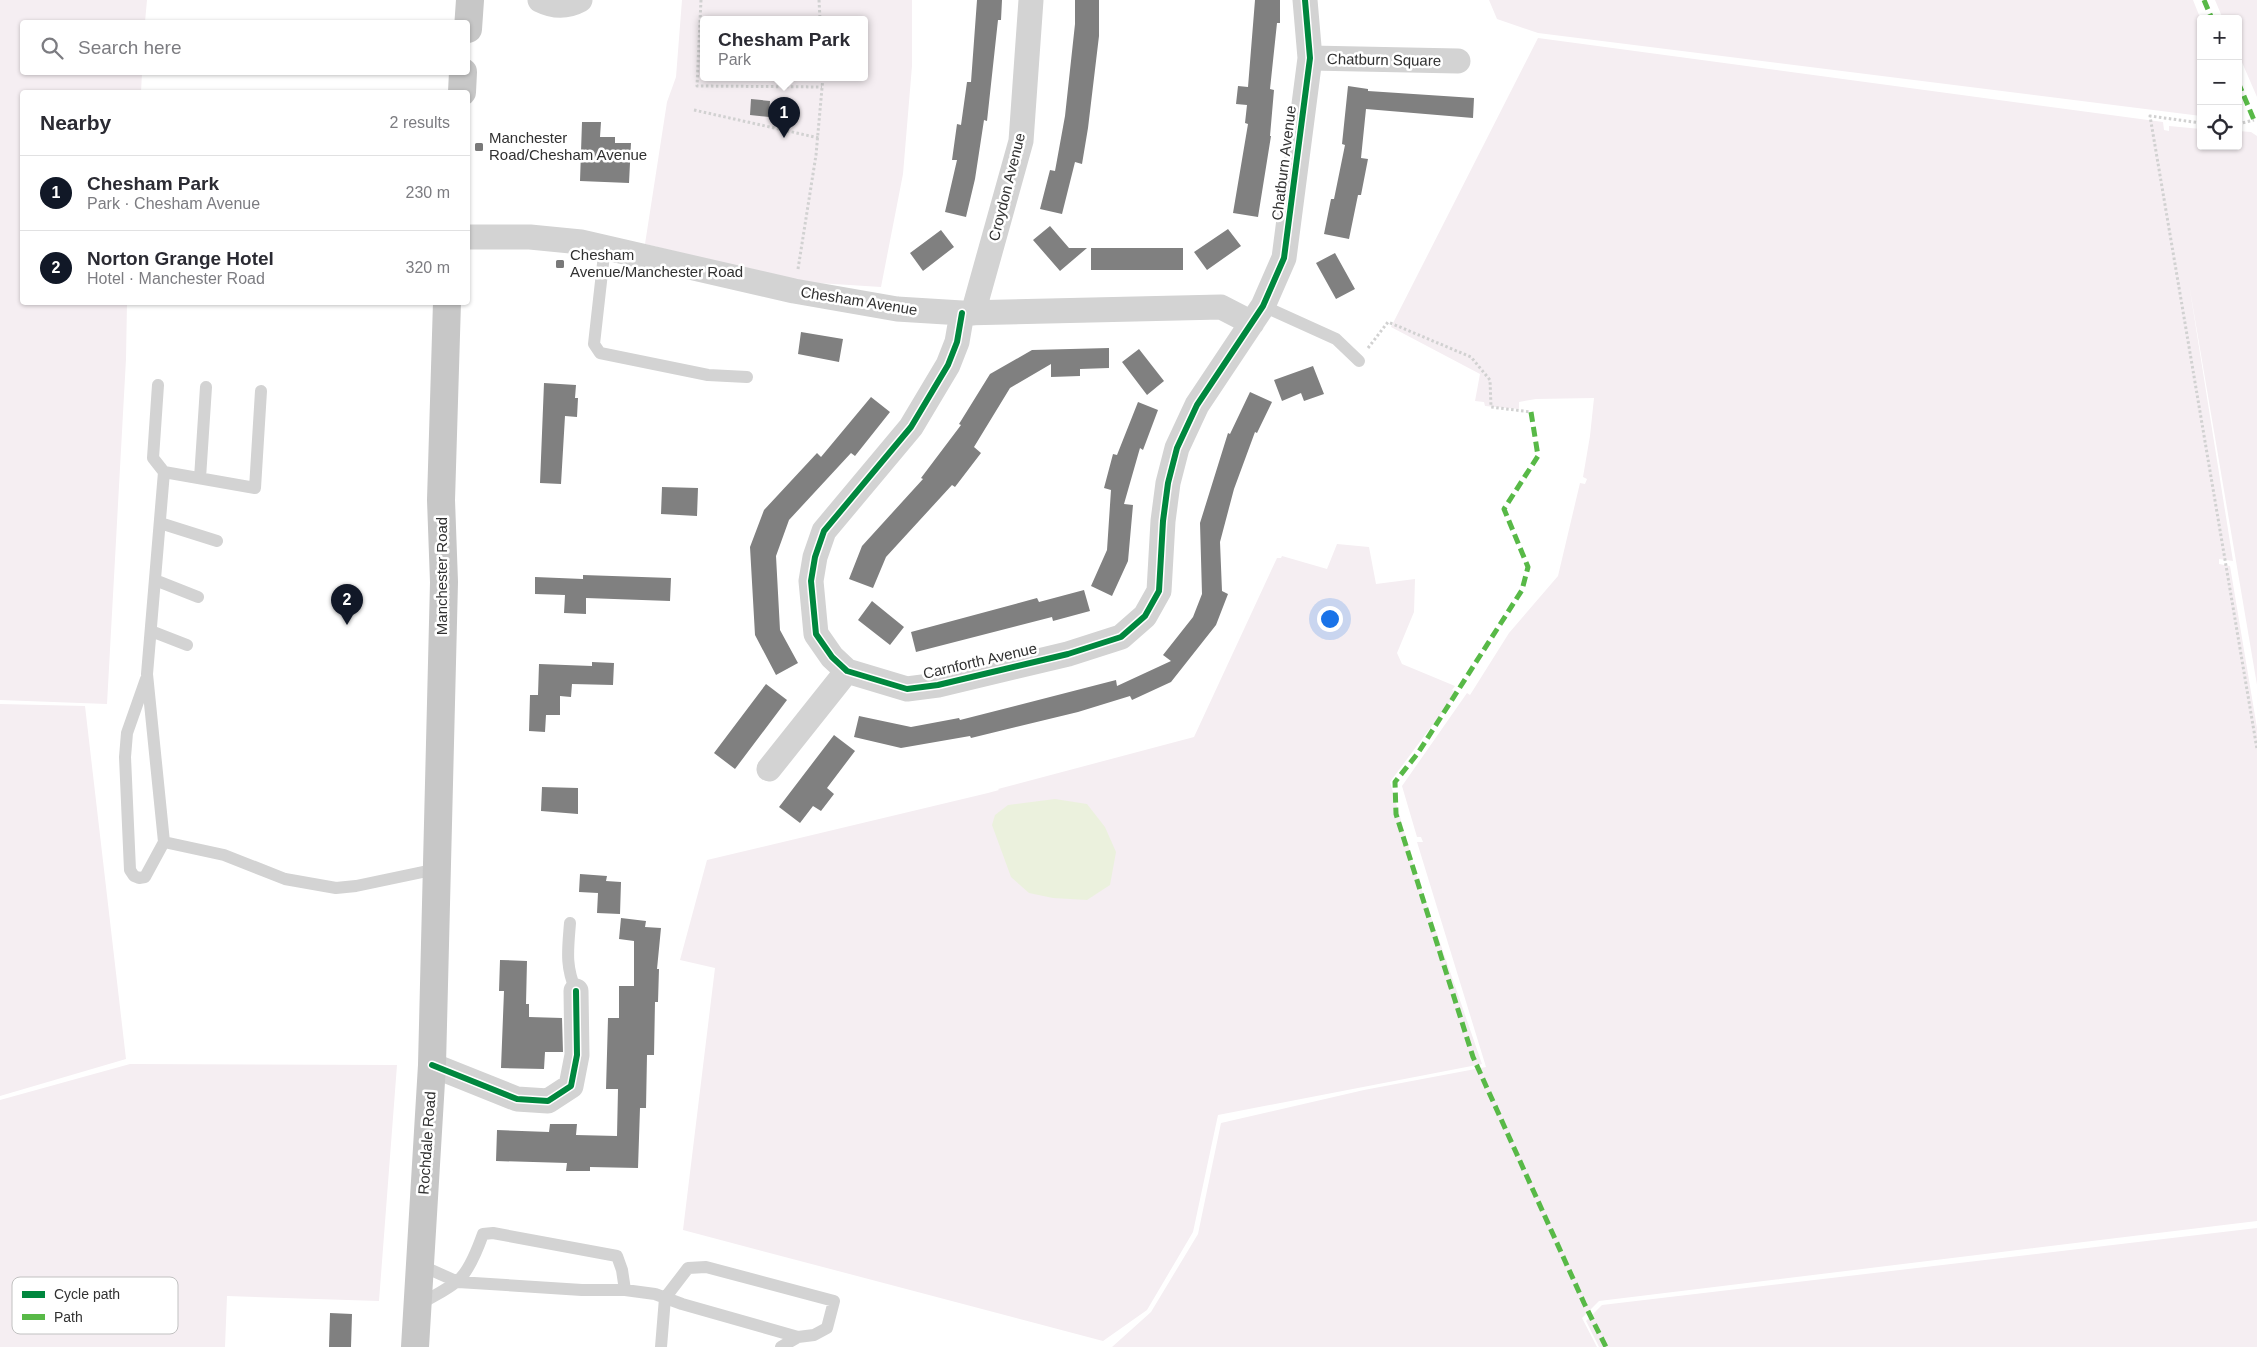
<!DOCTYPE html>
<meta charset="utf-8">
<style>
:root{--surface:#fff;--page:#f7f7f7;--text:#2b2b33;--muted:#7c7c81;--line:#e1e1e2;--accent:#111827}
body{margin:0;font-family:Helvetica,sans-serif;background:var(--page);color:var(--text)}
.controls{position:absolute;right:15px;top:15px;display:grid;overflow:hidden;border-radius:5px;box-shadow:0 1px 4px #0004}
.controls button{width:45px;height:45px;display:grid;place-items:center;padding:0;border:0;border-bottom:1px solid var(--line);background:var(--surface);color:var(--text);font:25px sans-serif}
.you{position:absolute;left:1329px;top:618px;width:18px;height:18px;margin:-12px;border:4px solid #fff;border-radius:50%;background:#1a73e8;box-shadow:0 0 0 8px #1a73e833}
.badge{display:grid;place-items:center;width:32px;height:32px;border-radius:50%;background:var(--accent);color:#fff;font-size:16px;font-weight:700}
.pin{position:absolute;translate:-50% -41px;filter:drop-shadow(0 1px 2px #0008)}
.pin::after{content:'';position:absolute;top:26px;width:18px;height:15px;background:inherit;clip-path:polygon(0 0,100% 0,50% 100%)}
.popup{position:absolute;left:700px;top:16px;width:168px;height:65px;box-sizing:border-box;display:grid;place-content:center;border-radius:5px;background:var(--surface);filter:drop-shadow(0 1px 4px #0005);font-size:16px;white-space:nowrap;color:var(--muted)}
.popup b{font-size:19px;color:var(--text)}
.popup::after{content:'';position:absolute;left:50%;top:100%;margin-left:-10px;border:10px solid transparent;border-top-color:var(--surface)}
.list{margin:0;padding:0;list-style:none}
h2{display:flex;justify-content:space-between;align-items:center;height:65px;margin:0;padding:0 20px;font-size:21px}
h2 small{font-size:16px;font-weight:400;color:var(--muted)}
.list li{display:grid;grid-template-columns:32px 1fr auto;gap:15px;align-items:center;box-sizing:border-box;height:75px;padding:0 20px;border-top:1px solid var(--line)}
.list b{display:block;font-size:19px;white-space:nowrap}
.list p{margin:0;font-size:16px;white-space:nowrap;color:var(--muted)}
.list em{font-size:16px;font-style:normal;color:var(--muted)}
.icon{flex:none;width:28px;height:28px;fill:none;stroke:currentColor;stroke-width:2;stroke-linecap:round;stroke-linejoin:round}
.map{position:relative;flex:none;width:2257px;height:1347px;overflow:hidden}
.search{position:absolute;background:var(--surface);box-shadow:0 1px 4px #0004;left:20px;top:20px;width:450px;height:55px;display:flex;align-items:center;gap:12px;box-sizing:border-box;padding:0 18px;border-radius:5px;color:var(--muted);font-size:19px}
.panel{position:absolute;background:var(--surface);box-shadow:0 1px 4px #0004;left:20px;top:90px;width:450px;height:215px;border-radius:5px}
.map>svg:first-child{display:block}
.green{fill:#f5eef2;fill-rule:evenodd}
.water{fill:#ebf1dd}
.building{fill:#808080}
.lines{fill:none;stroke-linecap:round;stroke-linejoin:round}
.path{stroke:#d1d1d1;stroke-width:3;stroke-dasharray:2.5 2.5;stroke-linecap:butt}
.service{stroke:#d3d3d3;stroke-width:12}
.minor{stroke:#d3d3d3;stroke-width:25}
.primary{stroke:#c7c7c7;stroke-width:28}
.quiet{stroke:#58b947;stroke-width:5;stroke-dasharray:10 5;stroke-linecap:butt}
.cycleway-casing{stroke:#fff;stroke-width:9}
.cycleway{stroke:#00873e;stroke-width:6}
.poi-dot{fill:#797979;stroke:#fff;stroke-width:2}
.labels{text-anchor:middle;stroke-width:5;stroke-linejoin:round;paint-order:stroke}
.street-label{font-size:15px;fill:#313131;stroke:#fff}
.poi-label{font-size:15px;fill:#313131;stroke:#fff;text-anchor:start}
.key{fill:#fff;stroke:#c1c1c1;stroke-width:1}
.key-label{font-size:14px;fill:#313131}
</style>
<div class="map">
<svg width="2257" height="1347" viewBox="0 0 2257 1347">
<rect width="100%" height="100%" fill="#fff"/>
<!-- green -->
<path class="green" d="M0,0H147L145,22H22V72L142,73L141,92H22V302L127,303L126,359L107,704L0,700Z
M682,0H912V66L903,174L881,287L802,282L645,244L667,102L676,77ZM704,19H864V77H704Z
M1489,0H2193L2201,20V116L1538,33L1497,19Z
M2215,0H2257V97L2238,53V19H2223Z
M1538,38L2163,122L2164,130L2169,131V126L2201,129V146H2238V131L2251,132L2257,136V685L2189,284L2233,561L2219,559V564L2230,566L2257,728V1221L1599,1301L1582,1318L1597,1347H1112L1151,1312L1198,1234L1221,1123L1364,1090L1486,1067L1417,842H1423L1421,837H1417L1402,786L1467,693L1470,695L1509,633L1558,576L1580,483L1585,484L1587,479L1583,477L1590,436L1594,398L1536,399L1519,402V409L1485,406L1484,402L1475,401L1480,374L1391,327Z
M1337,544L1369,547L1376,584L1415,579L1414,612L1397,653L1402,664L1455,686L1452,690L1457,692L1390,782L1417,876L1482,1064L1218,1115L1193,1232L1147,1310L1103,1341L683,1230L715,968L680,960L707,860L988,793L999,790L998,789L1194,737L1277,558H1281L1282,556L1327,569Z
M0,704L85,706L126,1059L0,1096Z
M130,1064L397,1065L379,1301L227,1296L225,1347H0V1100Z
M2257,1228V1347H1599L1586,1321L1602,1305Z"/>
<!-- water -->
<path class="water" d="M1055,799L1087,804L1105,827L1116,852L1110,885L1087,900L1053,898L1029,893L1011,877L992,825L995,815L1008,805Z"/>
<!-- building -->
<path class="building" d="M977,0H1002L1001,20H998L987,121L984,120L975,179L966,217L945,212L957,160H952L957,124L961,125L967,82H971Z
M1075,0H1099V36L1088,128L1082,164L1075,162L1062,214L1040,209L1050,170L1055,171L1065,116L1075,24Z
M1255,0H1280V23H1277L1270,89L1274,90L1270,136H1271L1258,217L1233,213L1248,124L1245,123L1247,105L1236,104L1238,86L1248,87Z
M1348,86L1368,89V91L1474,98L1473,118L1366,109L1361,158L1368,159L1361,195H1358L1349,239L1324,234L1331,199H1334L1345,145L1342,144Z
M751,99L770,101L769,117L750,115Z
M582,122H601L600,137H615V143H631L629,183L580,181Z
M1050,226L1069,248H1087L1060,271L1033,240Z
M1228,229L1241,246L1207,270L1194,252Z
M941,230L954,247L923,271L910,253Z
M1091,248H1183V270H1091Z
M1335,253L1355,289L1336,299L1316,263Z
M801,332L843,339L839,362L798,354Z
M1109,348V368L1080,369V376L1051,377V364L1010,388L974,447L981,453L955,487L952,485L886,557L873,588L849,579L862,546L923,479L921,478L961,425L959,424L990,374L1032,350Z
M1139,349L1164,381L1147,395L1122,362Z
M1313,366L1324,394L1304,401L1301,393L1282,401L1274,380Z
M544,383L576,385L575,398H578L577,417L565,416L561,484L540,483Z
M1250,392L1272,402L1257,433L1255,432L1234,489L1220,542L1222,591L1228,594L1216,625L1171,682L1132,700L1130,696L1078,712L971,738L970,736L901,748L854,737L859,716L911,727L959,718L960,720L1116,680L1117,686L1171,661L1163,655L1193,617L1202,594L1200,523L1228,433L1230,434Z
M871,397L890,412L855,456L851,453L789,520L776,556L780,630L798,663L776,675L755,635L750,547L764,510L817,453L821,457Z
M1138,402L1158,410L1143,450L1140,448L1124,504L1133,505L1128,561L1112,596L1091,586L1107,550L1111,490L1104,488L1113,454L1117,455Z
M662,487L698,488L697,516L661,514Z
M583,575L671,578L670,601L586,598V614L564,613L565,595L535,594V577L583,579Z
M1084,590L1090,611L1053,621L1052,617L916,652L911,632L1037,598L1039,602Z
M872,601L904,627L890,645L858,620Z
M592,662L614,663L613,685L572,684L571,697L560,696V715H546L545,732L529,731L530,695H538L539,664L592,666Z
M766,684L787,700L735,769L714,753Z
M834,735L855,751L827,788L834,794L821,811L813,806L800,823L779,807Z
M542,787L578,788V814L541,811Z
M580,874L607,876L606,881L621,882L620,914L597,913L598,893L579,892Z
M621,918L646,921L645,927L661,928L657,969H659L658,1002H655L654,1055H647L646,1108H640L638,1168L590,1167V1171H566L567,1163L496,1161L497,1130L549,1132L550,1124H577L576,1135L617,1136L618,1089H606L608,1018H619V986H634V941L619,939Z
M500,960L527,961L526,1004H529V1017L562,1018L563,1052H545L544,1069L501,1068L504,991H499Z
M330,1313L352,1314L351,1347H329Z"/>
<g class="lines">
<!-- path -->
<path class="path" d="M701,0L697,86L822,87
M819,0L820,19
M694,110L819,138
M2201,123L2150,116L2257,749
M2238,124L2254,120
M798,269L816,155L823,77
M1368,348L1388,322L1471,357L1490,380L1491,407L1531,412"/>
<!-- service -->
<path class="service" d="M605,246L594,344L600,353L708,375L747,377
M1263,306L1336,339L1359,361
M158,385L153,458L164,472
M261,391L255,488L164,472L147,674L164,842L224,855L285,879L336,888L356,886L437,869
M200,478L206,387
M160,523L217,541
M155,580L198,597
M151,631L187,645
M146,679L127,733L125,757L130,870L134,876L139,878L145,877L164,842
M570,923C568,949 565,966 576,991
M420,1265L458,1282L582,1290H625L655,1294L682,1304L798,1337
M419,1305C431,1297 445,1291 456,1282C468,1274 478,1248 483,1234L493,1233L617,1256L622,1270L625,1290
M661,1347L665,1298L688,1268L706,1267L834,1301L827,1328L814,1335L798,1337L781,1347"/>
<!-- minor -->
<path class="minor" d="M540,0C554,7 567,7 580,0
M1310,58L1458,61
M468,237H530L581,242L794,291L897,309L962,313L1221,307L1252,323
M962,313L957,342L948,365L911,427L824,531L815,557L811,581L816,634L832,657L847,671L907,689L938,685L1068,654L1121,637L1145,616L1159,591L1163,521L1168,483L1177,448L1197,405L1263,306L1284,258L1310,58L1305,0
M973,313L1021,141L1031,0
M769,769L847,671
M432,1065L517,1099L548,1101L571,1086L577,1055L576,991"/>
<!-- primary -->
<path class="primary" d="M468,29L470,0
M462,92L463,72
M415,1347L432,1065L444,582L441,500L447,302"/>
<!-- quiet -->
<path class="quiet" d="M2204,0L2212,19
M2238,82L2254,120L2257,122
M1531,412L1538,456L1504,509L1528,567L1522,590L1418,753L1395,782L1396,814L1473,1057L1584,1303L1606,1347"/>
<!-- cycleway casing -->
<g class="cycleway-casing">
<path id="cycleway" d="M962,313L957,342L948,365L911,427L824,531L815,557L811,581L816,634L832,657L847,671L907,689L938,685L1068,654L1121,637L1145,616L1159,591L1163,521L1168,483L1177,448L1197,405L1263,306L1284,258L1310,58L1305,0
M432,1065L517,1099L548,1101L571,1086L577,1055L576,991"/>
</g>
<!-- cycleway -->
<use href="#cycleway" class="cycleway"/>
</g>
<!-- markers -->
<g class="poi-dot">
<rect x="474" y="142" width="10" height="10" rx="2.5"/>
<rect x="555" y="259" width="10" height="10" rx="2.5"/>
</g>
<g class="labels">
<!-- street labels -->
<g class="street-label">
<text transform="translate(1384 60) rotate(1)" y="5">Chatburn Square</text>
<text transform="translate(1284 163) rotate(-83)" y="5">Chatburn Avenue</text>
<text transform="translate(1007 187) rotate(-76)" y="5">Croydon Avenue</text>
<text transform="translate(859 301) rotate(9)" y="5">Chesham Avenue</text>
<text transform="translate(442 576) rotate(-90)" y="5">Manchester Road</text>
<text transform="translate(980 661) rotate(-13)" y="5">Carnforth Avenue</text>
<text transform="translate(427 1143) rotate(-86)" y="5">Rochdale Road</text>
</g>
<!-- poi labels -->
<g class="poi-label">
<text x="489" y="143">Manchester<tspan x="489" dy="17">Road/Chesham Avenue</tspan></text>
<text x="570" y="260">Chesham<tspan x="570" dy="17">Avenue/Manchester Road</tspan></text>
</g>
</g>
<!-- legend -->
<rect x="12" y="1277" width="166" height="57" rx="8" class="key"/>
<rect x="22" y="1291" width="23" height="7" fill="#00873e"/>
<rect x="22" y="1314" width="23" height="6" fill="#58b947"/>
<g class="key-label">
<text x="54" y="1299">Cycle path</text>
<text x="54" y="1322">Path</text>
</g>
</svg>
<div class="controls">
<button>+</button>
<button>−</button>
<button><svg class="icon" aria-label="locate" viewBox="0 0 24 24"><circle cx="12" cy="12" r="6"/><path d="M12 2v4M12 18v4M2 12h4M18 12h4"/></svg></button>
</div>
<div class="you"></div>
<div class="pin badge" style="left:784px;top:138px">1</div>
<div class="popup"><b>Chesham Park</b>Park</div>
<div class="pin badge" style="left:347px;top:625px">2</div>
<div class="search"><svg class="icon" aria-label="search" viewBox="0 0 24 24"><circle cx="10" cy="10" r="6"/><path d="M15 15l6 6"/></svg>Search here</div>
<section class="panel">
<h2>Nearby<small>2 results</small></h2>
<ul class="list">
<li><span class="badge">1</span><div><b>Chesham Park</b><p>Park · Chesham Avenue</p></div><em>230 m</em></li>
<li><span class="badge">2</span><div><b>Norton Grange Hotel</b><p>Hotel · Manchester Road</p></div><em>320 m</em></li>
</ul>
</section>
</div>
